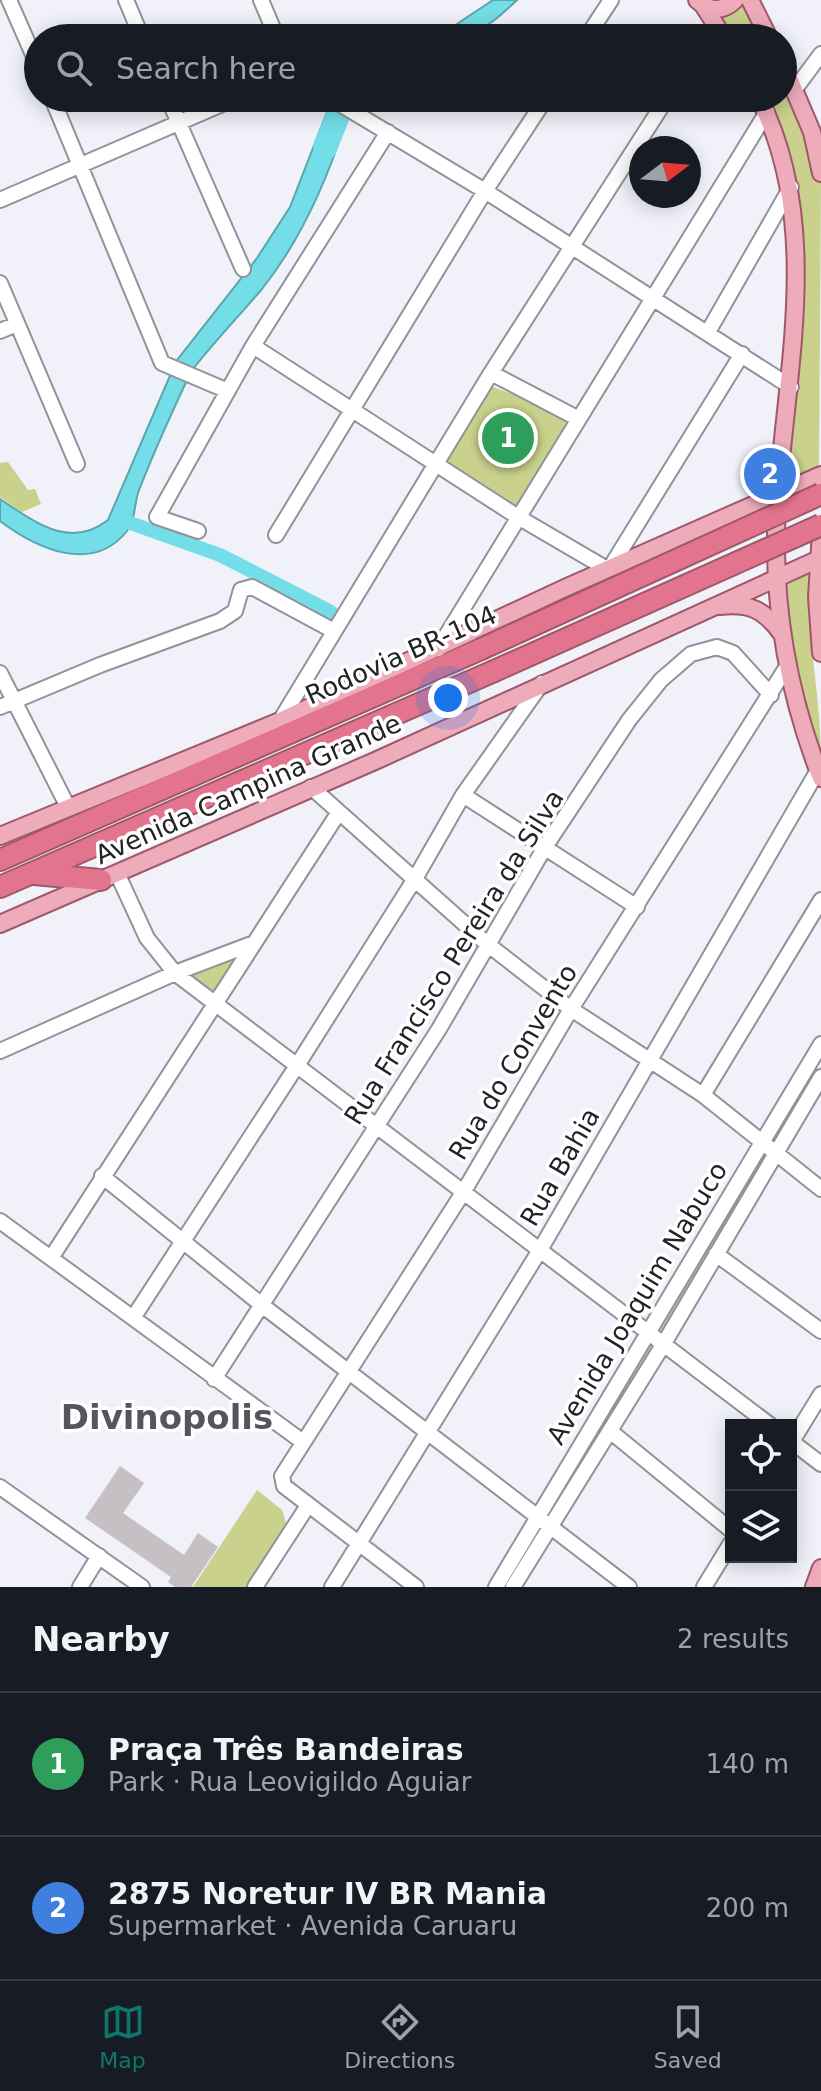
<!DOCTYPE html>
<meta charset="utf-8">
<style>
:root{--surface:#171b24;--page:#242831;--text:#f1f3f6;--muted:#9ea1a6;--line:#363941;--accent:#0f766e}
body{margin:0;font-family:"DejaVu Sans",sans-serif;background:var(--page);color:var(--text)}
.controls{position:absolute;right:24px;bottom:24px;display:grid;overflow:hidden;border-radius:0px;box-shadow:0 4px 20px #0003}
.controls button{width:72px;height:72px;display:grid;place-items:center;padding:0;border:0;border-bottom:2px solid var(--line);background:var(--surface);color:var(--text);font:40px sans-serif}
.compass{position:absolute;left:629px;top:136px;width:72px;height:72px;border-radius:50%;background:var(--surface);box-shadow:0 4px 20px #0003;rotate:74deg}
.you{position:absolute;left:448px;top:698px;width:28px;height:28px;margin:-20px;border:6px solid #fff;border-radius:50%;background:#1a73e8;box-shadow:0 0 0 12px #1a73e833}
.badge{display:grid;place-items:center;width:52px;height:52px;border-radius:50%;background:var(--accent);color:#fff;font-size:26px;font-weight:700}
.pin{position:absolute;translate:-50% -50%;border:4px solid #fff;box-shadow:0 2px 8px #0006}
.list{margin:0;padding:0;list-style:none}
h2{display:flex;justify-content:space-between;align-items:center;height:104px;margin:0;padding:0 32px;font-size:34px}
h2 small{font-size:26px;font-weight:400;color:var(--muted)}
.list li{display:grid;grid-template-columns:52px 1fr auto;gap:24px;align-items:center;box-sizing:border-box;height:144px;padding:0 32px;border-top:2px solid var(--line)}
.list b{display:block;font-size:30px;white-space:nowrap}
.list p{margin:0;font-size:26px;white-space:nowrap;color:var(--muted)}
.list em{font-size:26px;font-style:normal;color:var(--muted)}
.icon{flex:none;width:44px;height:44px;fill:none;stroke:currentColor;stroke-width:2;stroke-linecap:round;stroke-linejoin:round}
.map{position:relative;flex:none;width:821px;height:1587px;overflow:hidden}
.search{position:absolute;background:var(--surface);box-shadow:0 4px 20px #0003;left:24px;right:24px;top:24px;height:88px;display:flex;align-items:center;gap:20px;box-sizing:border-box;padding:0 28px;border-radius:44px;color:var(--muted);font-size:30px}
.sheet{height:392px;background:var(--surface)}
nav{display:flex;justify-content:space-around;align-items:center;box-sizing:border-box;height:112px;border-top:2px solid var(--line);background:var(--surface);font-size:22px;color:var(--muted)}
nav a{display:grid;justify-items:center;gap:4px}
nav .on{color:var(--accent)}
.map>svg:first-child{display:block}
.green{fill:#c9d18c}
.water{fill:#73dee7;stroke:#5ba6ad;stroke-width:2}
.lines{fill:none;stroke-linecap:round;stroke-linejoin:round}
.canal{stroke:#73dee7;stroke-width:14}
.river{stroke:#73dee7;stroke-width:24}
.building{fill:#c6bfc3}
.minor-casing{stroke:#91939a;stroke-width:18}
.major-casing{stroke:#9f5869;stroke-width:20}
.highway-casing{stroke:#9f5869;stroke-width:24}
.minor{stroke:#fff;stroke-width:14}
.major{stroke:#eeacbb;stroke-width:16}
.highway{stroke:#e2748e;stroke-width:20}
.highway-bridge-casing{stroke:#9f5869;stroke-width:24;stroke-linecap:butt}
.highway-bridge{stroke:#e2748e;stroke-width:20}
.labels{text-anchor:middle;stroke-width:7;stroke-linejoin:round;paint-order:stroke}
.street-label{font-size:26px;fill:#222325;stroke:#fff}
.district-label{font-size:34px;font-weight:bold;fill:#55565d;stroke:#fff}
</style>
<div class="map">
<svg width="821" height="1587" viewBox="0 0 821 1587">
<rect width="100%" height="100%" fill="#f0f1f9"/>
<!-- green -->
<path class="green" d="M745,0L765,38H728L711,12Z
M783,72L811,141L821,183L819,473L783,487L801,260L763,98H783Z
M491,386L572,417L522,513L441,459Z
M8,462L28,490L35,489L41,504L22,512L0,497V463Z
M809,566C805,632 821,694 821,759L796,700L780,580Z
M245,955L216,997L185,975Z
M761,1142L773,1152L662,1340L650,1333Z
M648,1336L661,1345L550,1524L542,1518Z
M257,1490L282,1510L287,1526L249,1587H193Z"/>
<!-- water -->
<path class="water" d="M493,0H517C489,27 475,38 436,38Z
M327,112L345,124C326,183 301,240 262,289C239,316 215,341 193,369L174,364L257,258L290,207Z
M172,371L189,376C171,414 154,452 139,490C134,503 136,519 127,531C92,575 36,548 0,521V499C35,522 69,550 108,520Z"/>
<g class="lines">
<!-- canal -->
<path class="canal" d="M119,519L220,555L331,612"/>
<!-- river -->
<path class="river" d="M325,148L345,98"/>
</g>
<!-- building -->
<path class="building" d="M120,1466L144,1483L123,1513L184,1555L198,1533L218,1547L191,1587H175L168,1582L171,1577L85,1518Z"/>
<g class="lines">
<!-- minor casing -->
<g class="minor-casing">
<path id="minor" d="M9,0L38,66
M126,0L142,38
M261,0L277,38
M586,38L611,0
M705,38L715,24
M795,89L821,54
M52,98L162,363L228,391
M168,98L243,269
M330,98L485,191L791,387
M0,200L236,98
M0,283L77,464
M0,331L17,324
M708,332L791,187
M253,346L518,517L607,569
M491,373L577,418
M198,531L157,517L253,346L388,132
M276,535L485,191L546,98
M610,568L742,354
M438,649L767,112
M0,673L68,807
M0,707L100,665L220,621L235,611L241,590L252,587L334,631
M280,721L491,373L667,98
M311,787L486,943L571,1009L703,1095L821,1189
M463,795L637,907
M117,873L147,938L175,973L770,1425
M0,1051L175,973L254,943
M703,1095L821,900
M102,1176L263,1306L629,1587
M0,1221L303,1442
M716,1254L821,1331
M51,1258L339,812
M133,1318L298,1064L416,877L463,795L542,683
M214,1379L439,1029L545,847L629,720L661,680L691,654L717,647L733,653L771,695
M610,1431L731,1530
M791,1441L821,1464
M791,1443L821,1394
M0,1487L142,1587
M80,1587L99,1556
M255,1587L307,1507
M332,1587L540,1250L821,765
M416,1587L284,1486L282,1476L464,1191L571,1009L786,668
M496,1587L821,1044
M513,1587L663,1345L821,1077
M704,1587L731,1543"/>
</g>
<!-- major casing -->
<g class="major-casing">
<path id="major" d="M697,0C709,12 723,12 735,0
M750,0L769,38
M703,5L724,38
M783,64L812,132L821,173
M759,98C821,220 788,362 778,492C770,592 785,686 821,778
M821,531L817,597L821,653
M720,606C749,603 764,609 781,633
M0,836L280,721L567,587L821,475
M0,924L375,761L821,558
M814,1587L821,1568"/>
</g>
<!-- highway casing -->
<g class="highway-casing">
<path id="highway" d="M0,860L481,649
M34,874L101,880
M0,887L492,672"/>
</g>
<!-- minor -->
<use href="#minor" class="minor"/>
<!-- major -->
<use href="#major" class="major"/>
<!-- highway -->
<use href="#highway" class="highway"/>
<!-- highway-bridge casing -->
<g class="highway-bridge-casing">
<path id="highway-bridge" d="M481,649L821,494
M492,672L821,525"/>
</g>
<!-- highway-bridge -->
<use href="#highway-bridge" class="highway-bridge"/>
</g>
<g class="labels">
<!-- street labels -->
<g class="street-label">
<text transform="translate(401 655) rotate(-24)" y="9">Rodovia BR-104</text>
<text transform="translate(248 789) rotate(-24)" y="9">Avenida Campina Grande</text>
<text transform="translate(454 957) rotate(-58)" y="9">Rua Francisco Pereira da Silva</text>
<text transform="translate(513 1062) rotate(-59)" y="9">Rua do Convento</text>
<text transform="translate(560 1167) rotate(-60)" y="9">Rua Bahia</text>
<text transform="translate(637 1303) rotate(-59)" y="9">Avenida Joaquim Nabuco</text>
</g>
<!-- district labels -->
<g class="district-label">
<text x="167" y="1429">Divinopolis</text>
</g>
</g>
</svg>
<div class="controls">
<button><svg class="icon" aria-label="locate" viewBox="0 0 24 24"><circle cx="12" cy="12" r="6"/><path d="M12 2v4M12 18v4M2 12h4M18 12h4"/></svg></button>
<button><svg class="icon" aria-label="layers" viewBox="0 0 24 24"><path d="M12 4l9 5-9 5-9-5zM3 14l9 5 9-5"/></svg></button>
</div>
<svg class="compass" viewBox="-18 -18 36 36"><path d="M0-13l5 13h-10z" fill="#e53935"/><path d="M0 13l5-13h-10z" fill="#9ea1a6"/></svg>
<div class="you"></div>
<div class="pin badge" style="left:508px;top:438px;background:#2e9e5b">1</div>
<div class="pin badge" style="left:770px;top:474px;background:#3f7fe0">2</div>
<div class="search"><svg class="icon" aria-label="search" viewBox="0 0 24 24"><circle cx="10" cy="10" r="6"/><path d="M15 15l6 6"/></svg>Search here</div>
</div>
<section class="sheet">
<h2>Nearby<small>2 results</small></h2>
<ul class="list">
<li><span class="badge" style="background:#2e9e5b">1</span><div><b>Praça Três Bandeiras</b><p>Park · Rua Leovigildo Aguiar</p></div><em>140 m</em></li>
<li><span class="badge" style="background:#3f7fe0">2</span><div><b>2875 Noretur IV BR Mania</b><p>Supermarket · Avenida Caruaru</p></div><em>200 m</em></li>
</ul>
</section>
<nav>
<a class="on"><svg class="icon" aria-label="map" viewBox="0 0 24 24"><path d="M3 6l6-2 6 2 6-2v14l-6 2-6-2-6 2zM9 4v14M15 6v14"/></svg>Map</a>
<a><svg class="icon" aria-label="directions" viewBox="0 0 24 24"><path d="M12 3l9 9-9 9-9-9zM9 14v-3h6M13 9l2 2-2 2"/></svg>Directions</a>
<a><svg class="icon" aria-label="saved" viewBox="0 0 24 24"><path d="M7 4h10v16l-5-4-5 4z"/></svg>Saved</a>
</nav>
